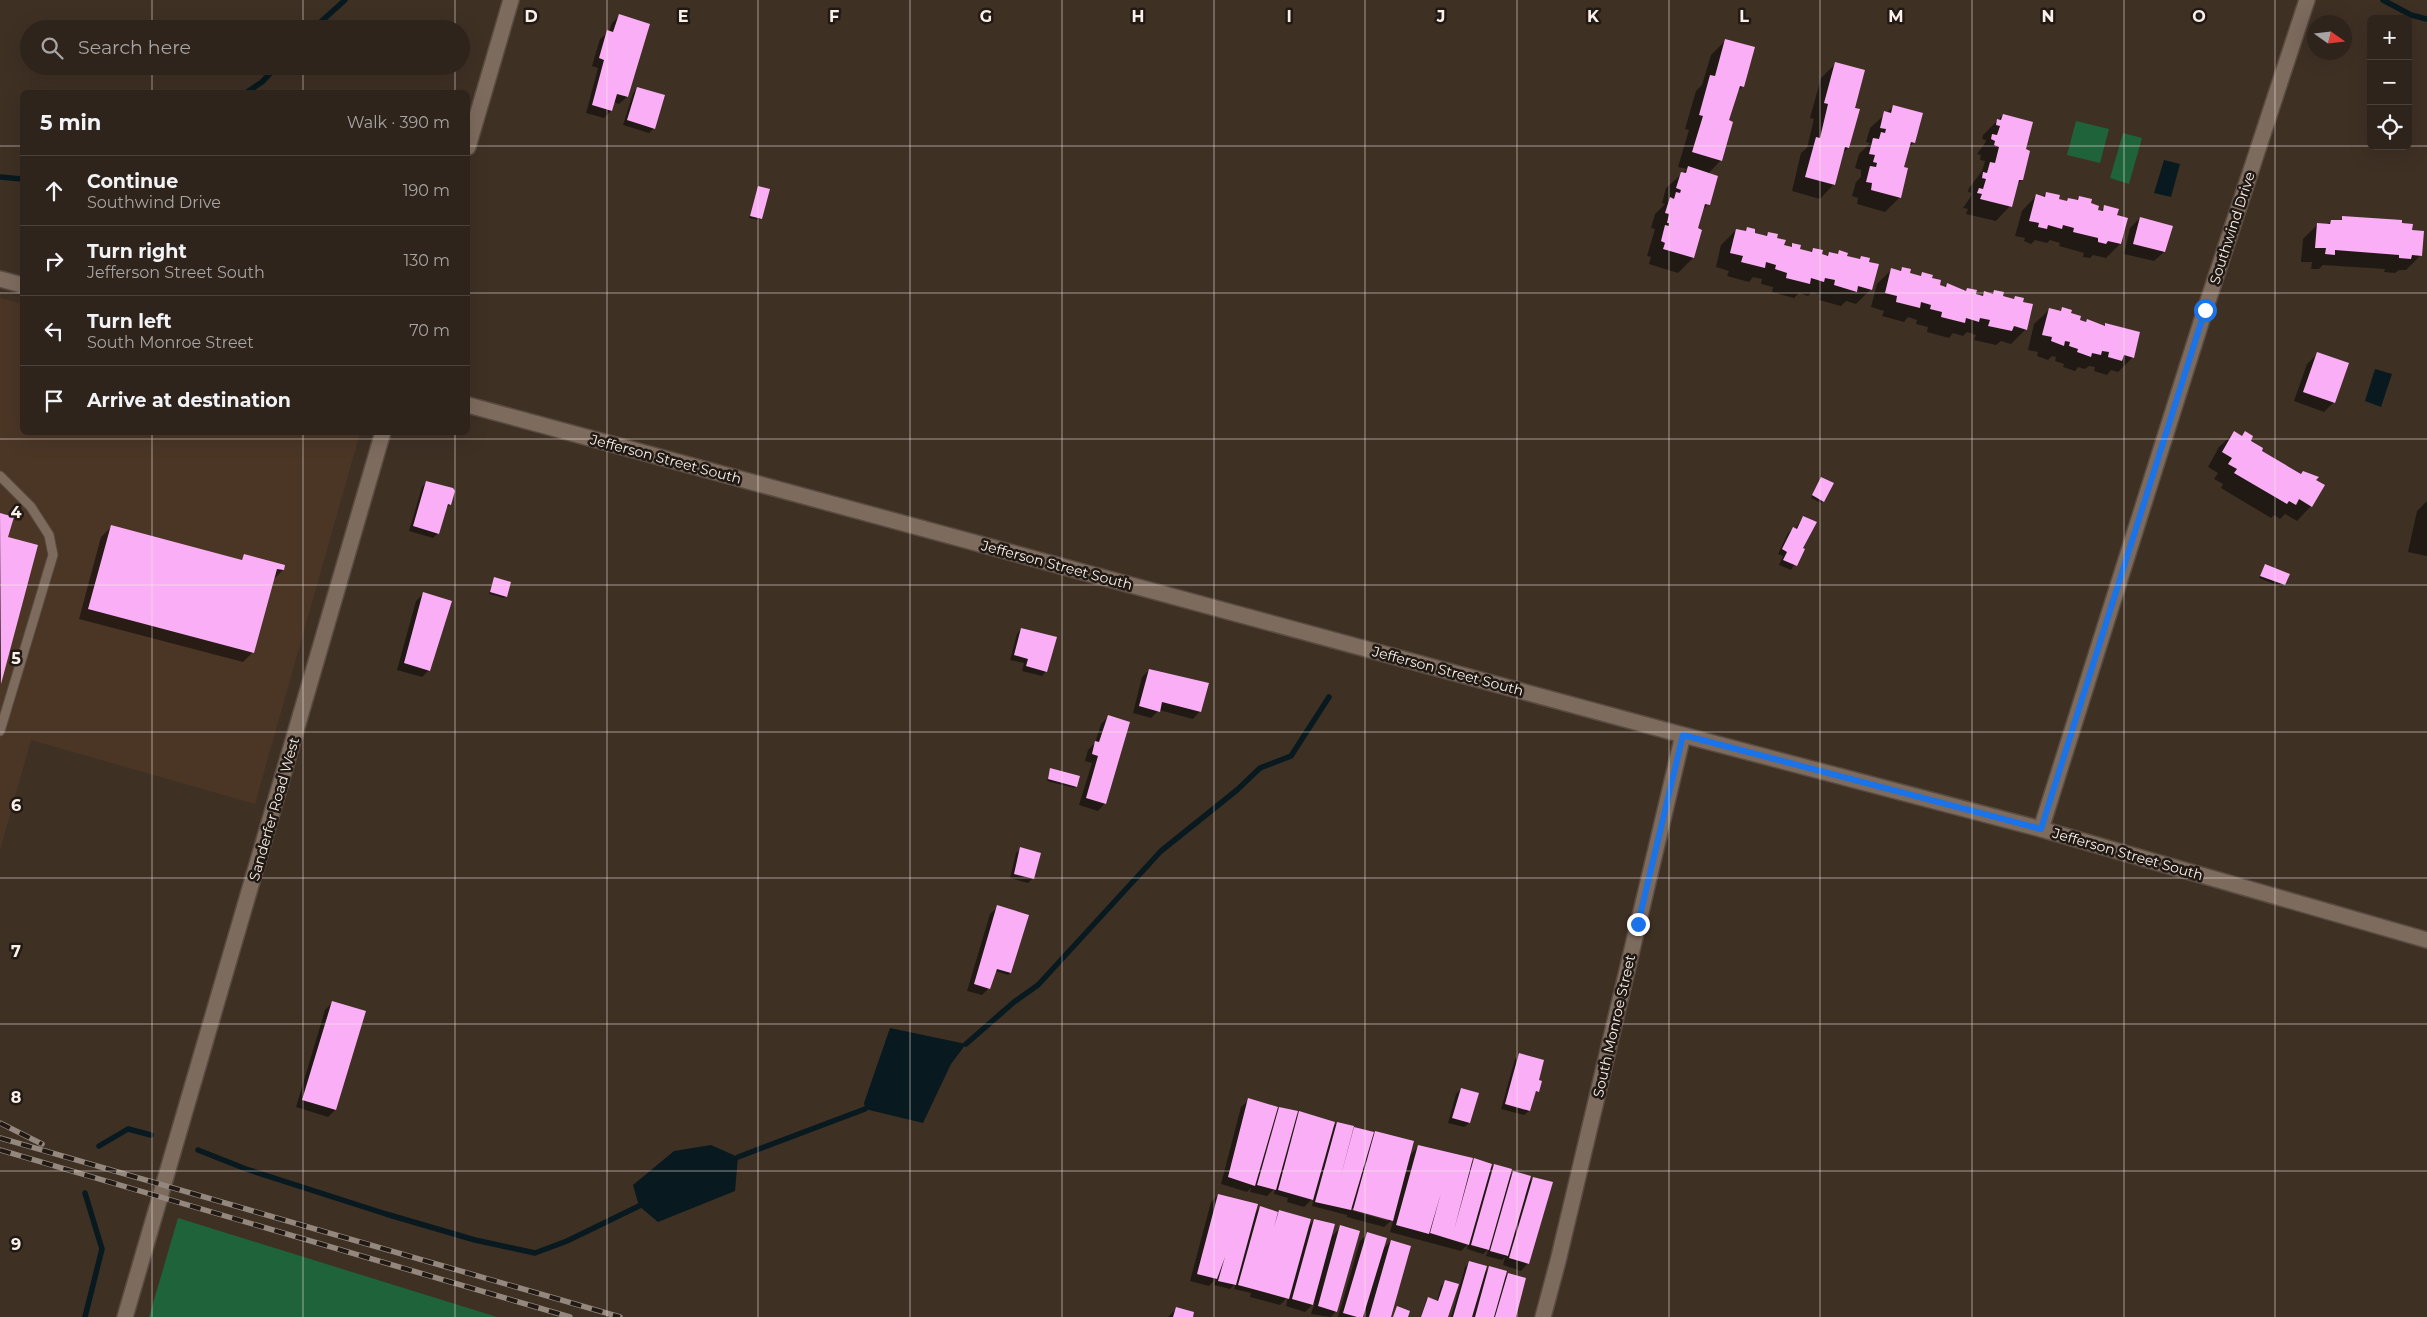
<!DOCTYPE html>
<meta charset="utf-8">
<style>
:root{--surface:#2f241b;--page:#372c24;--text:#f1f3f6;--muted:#a7a4a3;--line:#4a413a}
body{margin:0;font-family:Montserrat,sans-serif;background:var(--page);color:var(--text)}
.controls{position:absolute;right:15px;top:15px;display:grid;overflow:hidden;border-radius:8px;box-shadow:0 5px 20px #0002}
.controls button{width:45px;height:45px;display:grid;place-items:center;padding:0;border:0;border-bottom:1px solid var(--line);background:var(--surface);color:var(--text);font:25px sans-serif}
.compass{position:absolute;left:2307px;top:15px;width:45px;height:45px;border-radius:50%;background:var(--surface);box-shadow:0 5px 20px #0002;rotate:104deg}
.stop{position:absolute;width:15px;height:15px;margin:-11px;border:4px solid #1a73e8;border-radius:50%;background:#fff}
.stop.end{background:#1a73e8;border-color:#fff;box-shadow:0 1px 5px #0008}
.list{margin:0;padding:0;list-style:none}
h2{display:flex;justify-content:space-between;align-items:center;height:65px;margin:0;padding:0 20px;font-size:21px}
h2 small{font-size:16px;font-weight:400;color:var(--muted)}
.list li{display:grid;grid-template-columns:32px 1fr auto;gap:15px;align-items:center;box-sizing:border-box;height:70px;padding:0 20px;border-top:1px solid var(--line)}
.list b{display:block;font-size:19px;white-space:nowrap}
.list p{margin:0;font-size:16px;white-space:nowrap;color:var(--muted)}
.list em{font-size:16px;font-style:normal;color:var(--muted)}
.icon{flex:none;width:28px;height:28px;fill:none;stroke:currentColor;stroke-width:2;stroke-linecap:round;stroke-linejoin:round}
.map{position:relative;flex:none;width:2427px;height:1317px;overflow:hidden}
.search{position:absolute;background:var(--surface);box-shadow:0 5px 20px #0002;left:20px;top:20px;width:450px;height:55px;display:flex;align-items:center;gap:12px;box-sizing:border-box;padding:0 18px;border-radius:28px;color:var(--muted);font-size:19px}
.panel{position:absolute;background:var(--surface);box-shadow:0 5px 20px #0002;left:20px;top:90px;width:450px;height:345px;border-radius:8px}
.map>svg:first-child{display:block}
.built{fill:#4b3626}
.green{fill:#1f633a}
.water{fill:#081a1f}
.shadow{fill:#0007;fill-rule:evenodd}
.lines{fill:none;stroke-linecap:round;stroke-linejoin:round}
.stream{stroke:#081a1f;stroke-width:5.5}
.building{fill:#faaef5}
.service-casing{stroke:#594b42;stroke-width:11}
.minor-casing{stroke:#594b42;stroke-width:18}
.tertiary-casing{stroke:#594b42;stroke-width:18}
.service{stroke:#7d6b5e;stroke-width:9}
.minor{stroke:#7d6b5e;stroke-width:15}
.tertiary{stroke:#7d6b5e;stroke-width:15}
.rail-casing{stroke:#94877d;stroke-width:5.5}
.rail{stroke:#211914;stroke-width:4;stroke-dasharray:11;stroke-linecap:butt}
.route{stroke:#1a73e8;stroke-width:6}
.grid{fill:none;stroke:#fbf0e9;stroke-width:1;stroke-opacity:0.55}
.labels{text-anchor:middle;stroke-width:5;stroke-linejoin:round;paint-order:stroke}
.street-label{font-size:14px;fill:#fbf0e9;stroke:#211914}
.grid-label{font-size:16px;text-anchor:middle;font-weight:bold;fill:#fbf0e9;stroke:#211914;stroke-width:5;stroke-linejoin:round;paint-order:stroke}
</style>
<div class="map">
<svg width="2427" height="1317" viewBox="0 0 2427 1317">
<rect width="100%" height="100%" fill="#3f3024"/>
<!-- built -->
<path class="built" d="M0,298L22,304V432L360,433L255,804L31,740L0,850Z"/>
<!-- green -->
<path class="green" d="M2076,121L2109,129L2100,163L2067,155Z
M2123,133L2142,138L2129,184L2110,178Z
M178,1218L497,1317H149Z"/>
<!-- water -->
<path class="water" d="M2164,160L2180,164L2171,197L2154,193Z
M2375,369L2392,374L2381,407L2365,401Z
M890,1028L966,1044L951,1064L923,1123L865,1109L864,1103Z
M711,1145L738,1157L735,1191L658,1222L639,1206L633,1185L674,1151Z"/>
<!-- shadow -->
<path class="shadow" d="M619,16L627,97L619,104L614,102L611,111L604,118L586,113L598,68L592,66L600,39L609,32L612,23Z
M1725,41L1743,86L1736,93L1728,121L1721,160L1708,174V204L1702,211L1697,229L1701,230L1693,258L1678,273L1649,264L1651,257L1647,256L1655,229L1651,228L1655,214L1665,204L1662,203L1666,188L1687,169L1678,167L1689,130L1685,129L1696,91L1702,85L1711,55Z
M1835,64L1854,109L1858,110L1848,148L1842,154L1834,184L1820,199L1792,191L1801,153L1807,148L1814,119L1810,118L1821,78Z
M637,88L654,128L649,133L623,125L633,93Z
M1893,107L1914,142L1908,149L1903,168L1900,197L1885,212L1857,204L1858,198L1852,196L1856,182L1861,177V170L1855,168L1859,154L1870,143L1866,142L1870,128Z
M2003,115L2024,150L2022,180L2016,185L2010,206L1996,221L1966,214L1968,209L1963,208L1970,198L1972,193L1968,192L1969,188L1982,171L1985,161L1980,160L1981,155L1977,154L1985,143L1986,140L1982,139L1983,135Z
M759,187L760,218L758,220L749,218Z
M2046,193L2066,202L2068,199L2075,201L2079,197L2097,211L2100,212L2105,206L2116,216L2120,244L2106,258L2093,255L2090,258L2083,257L2084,253L2059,246L2060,243L2050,240L2047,243L2035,240L2031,244L2024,241L2025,238L2015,236L2022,211L2036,196L2042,197Z
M2140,218L2164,252L2154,261L2124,254L2130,228Z
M2343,218L2401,224L2411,231L2421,255L2406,270H2399L2395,273L2384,272L2385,269L2323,265L2319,269H2311L2312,262H2301L2303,239L2318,224L2327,225L2331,221H2339Z
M1748,228L1753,234L1764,237L1768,233L1783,246L1790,248L1793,245L1799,250L1810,252L1813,249L1826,257L1829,253L1836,255L1840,252L1846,257L1858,260L1861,257L1871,289L1856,304L1846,301L1841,306L1819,300L1820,295L1812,292L1808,296L1799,293L1794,298L1772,292L1773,287L1761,284L1762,279L1753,277L1749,282L1727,276L1729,271L1716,267L1721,245L1736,230L1744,232Z
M1902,268L1909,274L1920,277L1923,274L1938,286L1944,287L1947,284L1965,292L1968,289L1981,296L1984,293L1991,294L1995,291L2001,297L2012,300L2016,297L2026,329L2011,344L2001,341L1996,345L1974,340L1976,335L1967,332L1963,336L1953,333L1949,338L1927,332L1928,327L1916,324L1917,320L1908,317L1904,322L1882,316L1884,311L1871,307L1877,284L1892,269L1899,271Z
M2063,308L2079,321L2085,323L2087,320L2103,327L2106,324L2133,357L2118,372L2111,370L2107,375L2094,371L2095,367L2089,366L2085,369L2078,367L2075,371L2063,367L2064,364L2055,361L2056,357L2052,356L2048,360L2037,356L2038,352L2028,350L2034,324L2049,310L2059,312Z
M2317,354L2334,402L2324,412L2294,401L2307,364Z
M2234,433L2260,451L2315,481L2311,506L2297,521L2285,514L2280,519L2274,515L2271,518L2221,488L2223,484L2214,479L2218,473L2208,467L2219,447Z
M1820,481L1823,501L1821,503L1811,498Z
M427,482L450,504L446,509L438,533L433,538L409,531L422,487Z
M2427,501V562V556L2408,552L2417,511Z
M0,514L12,518L7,538L36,546L0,681Z
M1803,517L1801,549L1803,550L1791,570L1779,565L1783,556L1778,554L1788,533L1793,528L1795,529Z
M111,527L240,561L245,556L283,570L273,580L253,652L243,662L79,619L101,537Z
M2264,567L2288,574L2284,585L2282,587L2259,578Z
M494,579L506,596L504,598L489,594Z
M423,594L429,670L422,677L397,670L416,601Z
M1021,629L1046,671L1042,676L1022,671L1024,663L1010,660L1017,634Z
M1149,670L1200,711L1193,719L1159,710L1151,718L1133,713L1142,677Z
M1108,717L1105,803L1098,811L1079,805L1092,763L1085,761L1088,750L1095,743L1101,724Z
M1051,770L1076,786L1074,788L1047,781Z
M1021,849L1033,878L1028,883L1010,878L1016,853Z
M998,907L1027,916L1010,973L1008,975L995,971L989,988L982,995L967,991L990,914Z
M333,1002L335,1110L328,1117L296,1107L325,1010Z
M1520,1055L1537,1081H1540L1529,1111L1524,1115L1501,1109L1515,1059Z
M1461,1089L1477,1094L1469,1123L1464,1127L1448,1123L1456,1094Z
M1249,1100L1296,1112L1295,1117L1300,1112L1331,1129L1337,1123L1374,1134L1375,1132L1409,1156L1419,1146L1470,1164L1474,1160L1489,1170L1494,1165L1508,1178L1514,1172L1527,1184L1534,1178L1528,1263L1521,1271L1503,1265L1505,1257L1502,1260L1486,1256L1489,1248L1483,1254L1467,1249L1468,1244L1461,1251L1390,1232L1394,1218L1384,1227L1347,1217V1215L1312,1206L1314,1197L1304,1207L1287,1202L1288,1198L1274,1194L1275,1188L1267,1196L1250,1192L1251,1188L1247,1192L1221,1184L1241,1107ZM1348,1207L1388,1218V1221L1347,1209Z
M1218,1195L1254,1214L1260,1207L1278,1213L1280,1211L1308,1227L1314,1220L1330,1238L1341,1227L1336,1311L1331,1317L1311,1314L1315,1302L1305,1312L1286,1306L1288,1297L1280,1305L1250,1297L1251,1293L1234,1289L1236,1283L1230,1289L1214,1285L1216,1279L1209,1286L1190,1281L1211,1202Z
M1367,1234L1381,1251L1391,1241L1390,1317H1364L1366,1310L1364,1309L1362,1317H1338L1360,1241Z
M1470,1262L1483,1274L1489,1268L1504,1278L1508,1274L1514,1317H1451L1465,1267Z
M1446,1281V1317H1421L1426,1300L1428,1298L1437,1301L1441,1286Z
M1176,1309L1191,1317H1168Z"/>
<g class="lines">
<!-- stream -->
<path class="stream" d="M2383,0L2411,15L2427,19
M313,29L345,0
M247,92L262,82L277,66
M0,177L22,179
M966,1044L1014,1002L1038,985L1161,851L1237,790L1260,768L1291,756L1329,697
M99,1146L128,1129L151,1135
M198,1150L246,1169L386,1214L475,1240L535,1253L567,1241L639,1206
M738,1157L865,1109
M85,1317L102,1249L85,1193"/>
</g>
<!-- building -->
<path class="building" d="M619,14L650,24L628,97L617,94L612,111L592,105L604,60L599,58L607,30L613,32Z
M1725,39L1755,47L1744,87L1740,86L1729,120L1733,122L1722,161L1692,152L1703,116L1699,115L1710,75L1715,76Z
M1835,62L1865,70L1855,108L1860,109L1849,148L1845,147L1835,185L1805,177L1816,137L1820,138L1828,104L1824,103Z
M637,87L665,95L655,129L627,120Z
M1893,105L1923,113L1915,143L1911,142L1904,167L1908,168L1901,198L1871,190L1872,183L1866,182L1870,166L1876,167L1877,163L1873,162L1875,155L1869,154L1873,138L1879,139L1881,132L1885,133L1886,129L1880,128L1884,111L1891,113Z
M2003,114L2033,122L2026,149L2030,151L2023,180H2019L2012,207L1980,199L1982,194L1977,193L1979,188L1983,189L1986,179L1982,178L1983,172L1987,173L1990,162L1995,163L1999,147L1994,145L1995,141L1991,139L1992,134L1997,135L2000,126L1996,125L1997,119L2001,120Z
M1688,166L1718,176L1710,205L1705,204L1698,228L1702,230L1694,258L1663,249L1665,243L1661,241L1665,225L1669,226V223H1667L1669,214L1665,213L1670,197L1674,199L1676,192L1680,193L1681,190L1676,188L1681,172L1686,173Z
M758,186L770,189L762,219L750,216Z
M2046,192L2060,195L2059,199L2067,201L2068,198L2078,200L2079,196L2092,199L2091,203L2099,206L2098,210L2103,211L2104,205L2119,209L2117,215L2128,218L2121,244L2108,241L2106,244L2098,242V238L2073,232L2074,228L2063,225L2062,229L2048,225L2047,229L2038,227L2039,223L2029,221L2036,194L2045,197Z
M2342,216L2402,220V223L2413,224L2412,230L2424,231L2422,256L2412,255L2411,259L2399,258V255L2335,250V255L2325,254L2326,248H2315L2317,223L2330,224L2331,220H2342Z
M2140,217L2173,226L2165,252L2133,244Z
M1747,227L1755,229V233L1767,236L1768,232L1778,234L1777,238L1786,240L1784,245L1792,247V243L1801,245L1800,249L1812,252L1813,248L1823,250L1822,254L1828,256L1829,252L1838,254L1839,250L1848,253L1847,256L1860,259L1861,256L1870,258L1869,262L1879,264L1872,290L1858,286L1857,292L1834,285L1835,280L1825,278L1824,282L1811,278L1810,284L1786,278L1787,273L1775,269L1776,265L1766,262L1765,268L1741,262L1743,256L1730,253L1736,229L1746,231Z
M1902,267L1911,269L1910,273L1921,276L1922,272L1933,275L1932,278L1941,280L1940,285L1946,287L1947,283L1966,291L1967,288L1977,290L1976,294L1983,296L1984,291L1993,294L1994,290L2004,292L2003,296L2014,299L2015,296L2024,298L2023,302L2033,304L2027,330L2014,326L2012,331L1988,326L1990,320L1980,318L1979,322L1966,318L1965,323L1941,317L1942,312L1930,309L1931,305L1921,302L1920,308L1896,302L1897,296L1885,293L1891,268L1901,271Z
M2062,307L2072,310L2071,313L2081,316L2080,320L2086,322L2087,319L2105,326V323L2140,332L2134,358L2124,355L2122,361L2108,357L2109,352L2102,351L2101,355L2092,353L2091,357L2077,352L2078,349L2069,346L2070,342L2065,341L2064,346L2051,341L2052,337L2042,335L2049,308L2061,311Z
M2317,352L2349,363L2335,403L2303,392Z
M2234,431L2242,436L2245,431L2253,436L2251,441L2263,448L2262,451L2301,474L2303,471L2319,477L2316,480L2325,485L2312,507L2299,499L2296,505L2289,501L2287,504L2234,473L2237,469L2228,464L2232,458L2222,452Z
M1821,477L1834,483L1824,502L1812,495Z
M426,481L453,488L455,491L451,505L448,504L439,534L413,526Z
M0,513L14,517L8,537L38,545L1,684Z
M1803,516L1817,522L1803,548L1805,549L1797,566L1783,560L1787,552L1782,549L1793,527L1797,529Z
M111,525L242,560L244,554L285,565L284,570L277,569L254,653L88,609Z
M2265,564L2290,574L2285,585L2260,576Z
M494,577L511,582L507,597L490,592Z
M423,592L452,601L430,671L404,663Z
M1021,628L1057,637L1047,672L1026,666L1028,659L1014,655Z
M1149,669L1209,683L1201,712L1162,702L1160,712L1139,706Z
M1108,715L1130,722L1106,804L1086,798L1098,756L1092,754L1095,741L1099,742Z
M1050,768L1080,776L1077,787L1048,779Z
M1020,847L1041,853L1034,879L1014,874Z
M997,905L1029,915L1011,973L997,969L990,989L974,984Z
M332,1001L366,1011L336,1110L302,1100Z
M1519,1053L1544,1060L1539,1080L1542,1081L1539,1092L1536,1091L1530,1111L1505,1104Z
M1461,1088L1479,1093L1470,1123L1452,1118Z
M1248,1098L1278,1107L1255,1186L1228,1177Z
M1279,1107L1298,1111L1276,1190L1257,1185Z
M1299,1111L1335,1122L1313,1200L1278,1190Z
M1337,1122L1354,1126L1340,1179L1354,1127L1374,1132L1351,1210L1315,1202Z
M1375,1131L1414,1141L1393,1221L1353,1210Z
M1418,1145L1473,1158L1454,1230L1474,1158L1492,1164L1469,1245L1430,1233L1441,1193L1429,1234L1396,1225Z
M1494,1164L1512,1169L1489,1250L1471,1245Z
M1513,1171L1531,1176L1508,1256L1490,1251Z
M1533,1177L1553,1182L1529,1264L1509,1258Z
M1218,1194L1258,1204L1236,1285L1218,1281L1225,1257L1217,1279L1197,1274Z
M1260,1206L1278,1212L1274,1227L1279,1210L1311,1219L1289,1299L1238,1285Z
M1314,1219L1335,1224L1313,1305L1292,1299Z
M1340,1225L1360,1231L1337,1312L1318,1306Z
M1367,1232L1387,1238L1363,1317H1357L1343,1313Z
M1391,1240L1411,1246L1391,1317H1369Z
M1469,1261L1487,1266L1472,1317H1453Z
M1489,1266L1507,1271L1494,1317H1475Z
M1508,1273L1526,1278L1516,1317H1495Z
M1445,1280L1459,1284L1448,1317H1421L1428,1297L1438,1301Z
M1397,1306L1410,1311L1408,1317H1393Z
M1176,1307L1194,1312L1193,1317H1173Z"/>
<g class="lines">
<!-- service casing -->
<g class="service-casing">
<path id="service" d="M0,476L31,507L49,535L53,555L0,731"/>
</g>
<!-- minor casing -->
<g class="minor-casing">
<path id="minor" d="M0,279L22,285
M2041,829L2205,310L2307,0
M1543,1317L1558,1261L1683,735"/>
</g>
<!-- tertiary casing -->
<g class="tertiary-casing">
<path id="tertiary" d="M468,147L511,0
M468,405L1683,735L2041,829L2427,940
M125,1317L383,432"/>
</g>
<!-- service -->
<use href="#service" class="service"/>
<!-- minor -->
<use href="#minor" class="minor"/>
<!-- tertiary -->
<use href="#tertiary" class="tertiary"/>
<!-- rail casing -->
<g class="rail-casing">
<path id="rail" d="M0,1123L42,1144
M0,1138L620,1317
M0,1150L570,1317"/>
</g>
<!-- rail -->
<use href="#rail" class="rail"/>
</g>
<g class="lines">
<!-- route -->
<path class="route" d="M1638,924L1683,735L2041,829L2205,310"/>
</g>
<!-- grid -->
<path class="grid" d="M152,0V29M303,0V29M455,0V29M607,0V1317M758,0V1317M910,0V1317M1062,0V1317M1214,0V1317M1365,0V1317M1517,0V1317M1669,0V1317M1820,0V1317M1972,0V1317M2124,0V1317M2275,0V1317M152,66V92M303,66V92M455,66V92M0,146H22M468,146H2427M0,293H22M468,293H2427M152,432V1317M303,432V1317M455,432V1317M0,439H2427M0,585H2427M0,732H2427M0,878H2427M0,1024H2427M0,1171H2427"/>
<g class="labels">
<!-- street labels -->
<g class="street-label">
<text transform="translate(2232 228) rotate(-72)" y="5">Southwind Drive</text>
<text transform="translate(666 459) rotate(15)" y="5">Jefferson Street South</text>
<text transform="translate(1057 565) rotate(15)" y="5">Jefferson Street South</text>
<text transform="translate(1448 671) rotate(15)" y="5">Jefferson Street South</text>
<text transform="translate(274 809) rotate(-74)" y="5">Sanderfer Road West</text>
<text transform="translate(2128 854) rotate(16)" y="5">Jefferson Street South</text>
<text transform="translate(1614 1026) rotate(-77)" y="5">South Monroe Street</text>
</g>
</g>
<g class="grid-label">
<text x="531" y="22">D</text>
<text x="683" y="22">E</text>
<text x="834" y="22">F</text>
<text x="986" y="22">G</text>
<text x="1138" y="22">H</text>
<text x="1289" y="22">I</text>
<text x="1441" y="22">J</text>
<text x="1593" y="22">K</text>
<text x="1744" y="22">L</text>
<text x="1896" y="22">M</text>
<text x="2048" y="22">N</text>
<text x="2199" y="22">O</text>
<text x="16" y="518">4</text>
<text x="16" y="664">5</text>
<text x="16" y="811">6</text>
<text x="16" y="957">7</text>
<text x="16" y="1103">8</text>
<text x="16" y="1250">9</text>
</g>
</svg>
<div class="controls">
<button>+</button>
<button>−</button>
<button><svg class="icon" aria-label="locate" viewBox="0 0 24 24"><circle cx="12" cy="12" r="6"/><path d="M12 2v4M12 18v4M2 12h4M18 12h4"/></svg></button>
</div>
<svg class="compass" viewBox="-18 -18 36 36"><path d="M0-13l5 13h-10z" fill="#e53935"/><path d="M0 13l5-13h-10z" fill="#a7a4a3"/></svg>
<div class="stop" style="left:2205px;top:310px"></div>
<div class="stop end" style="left:1638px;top:924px"></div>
<div class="search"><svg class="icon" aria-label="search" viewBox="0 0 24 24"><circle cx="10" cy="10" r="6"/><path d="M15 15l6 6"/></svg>Search here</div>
<section class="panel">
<h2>5 min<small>Walk · 390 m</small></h2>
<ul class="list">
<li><svg class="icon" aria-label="ahead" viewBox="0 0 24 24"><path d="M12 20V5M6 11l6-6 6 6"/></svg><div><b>Continue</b><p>Southwind Drive</p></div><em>190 m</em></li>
<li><svg class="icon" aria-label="right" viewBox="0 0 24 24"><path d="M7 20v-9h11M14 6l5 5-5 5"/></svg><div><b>Turn right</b><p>Jefferson Street South</p></div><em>130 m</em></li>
<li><svg class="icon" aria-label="left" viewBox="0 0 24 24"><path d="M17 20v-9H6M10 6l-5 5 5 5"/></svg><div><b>Turn left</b><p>South Monroe Street</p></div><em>70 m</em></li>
<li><svg class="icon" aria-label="arrive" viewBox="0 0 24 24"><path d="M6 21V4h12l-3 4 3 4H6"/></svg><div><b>Arrive at destination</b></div></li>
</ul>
</section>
</div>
